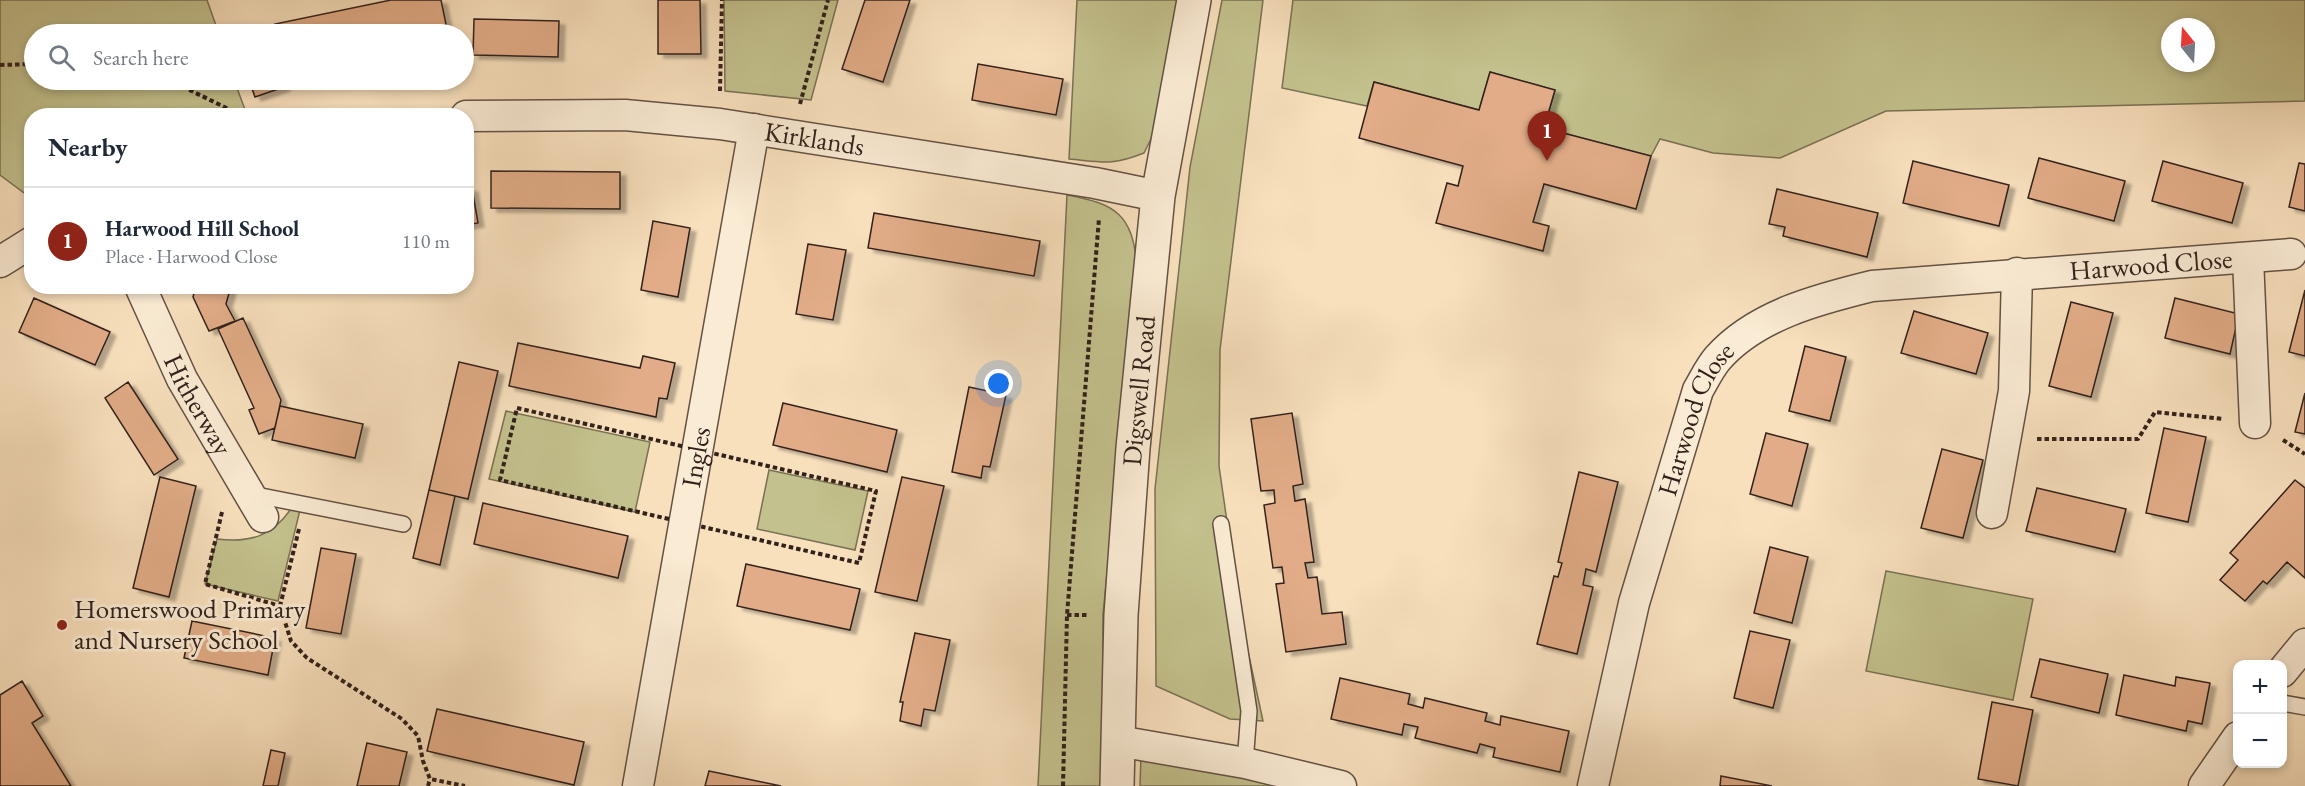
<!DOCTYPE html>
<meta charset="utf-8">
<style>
:root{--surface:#fff;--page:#f6f6f7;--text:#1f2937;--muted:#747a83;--line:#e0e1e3;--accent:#8f2418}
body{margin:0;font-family:"EB Garamond",serif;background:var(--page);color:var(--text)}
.controls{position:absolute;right:18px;bottom:18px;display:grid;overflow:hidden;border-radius:12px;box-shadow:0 3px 9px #0003}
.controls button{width:54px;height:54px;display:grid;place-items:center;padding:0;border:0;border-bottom:2px solid var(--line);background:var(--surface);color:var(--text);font:30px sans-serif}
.compass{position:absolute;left:2161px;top:18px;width:54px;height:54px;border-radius:50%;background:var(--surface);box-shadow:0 3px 9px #0003;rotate:342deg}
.you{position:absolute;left:999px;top:384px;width:21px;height:21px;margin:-15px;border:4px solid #fff;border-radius:50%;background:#1a73e8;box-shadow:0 0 0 9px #1a73e833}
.badge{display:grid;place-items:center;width:39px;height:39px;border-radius:50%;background:var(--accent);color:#fff;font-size:20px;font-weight:700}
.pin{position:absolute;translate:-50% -50px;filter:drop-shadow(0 2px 3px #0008)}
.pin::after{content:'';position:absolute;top:32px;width:21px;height:18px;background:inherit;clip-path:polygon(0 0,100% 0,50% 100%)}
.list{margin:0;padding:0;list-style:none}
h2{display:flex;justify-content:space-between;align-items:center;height:78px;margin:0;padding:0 24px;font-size:26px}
h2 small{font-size:20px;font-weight:400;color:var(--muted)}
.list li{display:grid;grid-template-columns:39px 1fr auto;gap:18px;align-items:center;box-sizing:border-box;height:108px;padding:0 24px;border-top:2px solid var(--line)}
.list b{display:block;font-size:22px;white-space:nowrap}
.list p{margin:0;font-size:20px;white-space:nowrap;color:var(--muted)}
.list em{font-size:20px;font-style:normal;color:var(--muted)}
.icon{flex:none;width:33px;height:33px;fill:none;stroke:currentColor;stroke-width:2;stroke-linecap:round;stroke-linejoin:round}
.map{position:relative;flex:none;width:2305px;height:786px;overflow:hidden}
.search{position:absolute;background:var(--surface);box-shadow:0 3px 9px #0003;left:24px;top:24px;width:450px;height:66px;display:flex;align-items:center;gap:15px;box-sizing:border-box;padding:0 21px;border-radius:33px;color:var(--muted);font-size:22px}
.panel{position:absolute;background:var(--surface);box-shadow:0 3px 9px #0003;left:24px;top:108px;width:450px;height:186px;border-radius:24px}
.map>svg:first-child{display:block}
.green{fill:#c3c18d;stroke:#7a7154;stroke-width:1.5;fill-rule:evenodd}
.building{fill:#e1ac87;stroke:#32211b;stroke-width:1.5;filter:url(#shadow)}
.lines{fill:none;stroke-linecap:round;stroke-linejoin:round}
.service-casing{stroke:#645144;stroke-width:18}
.minor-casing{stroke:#645144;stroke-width:33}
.tertiary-casing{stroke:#645144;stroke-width:36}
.path{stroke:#32211b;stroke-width:4;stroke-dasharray:4.5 3;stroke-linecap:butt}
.service{stroke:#faebd4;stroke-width:15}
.minor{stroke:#faebd4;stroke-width:30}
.tertiary{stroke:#faebd4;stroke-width:33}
.poi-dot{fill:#8f2418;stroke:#faebd4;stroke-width:2}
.labels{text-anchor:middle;stroke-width:6;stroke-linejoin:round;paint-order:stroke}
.street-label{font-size:27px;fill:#32211b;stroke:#faebd4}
.poi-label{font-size:27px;fill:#32211b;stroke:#faebd4;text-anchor:start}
</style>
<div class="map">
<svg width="2305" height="786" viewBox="0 0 2305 786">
<defs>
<filter id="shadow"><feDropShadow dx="6" dy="4" stdDeviation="1.5" flood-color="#0004"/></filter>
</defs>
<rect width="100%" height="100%" fill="#f8e0bd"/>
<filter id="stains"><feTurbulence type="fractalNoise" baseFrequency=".00333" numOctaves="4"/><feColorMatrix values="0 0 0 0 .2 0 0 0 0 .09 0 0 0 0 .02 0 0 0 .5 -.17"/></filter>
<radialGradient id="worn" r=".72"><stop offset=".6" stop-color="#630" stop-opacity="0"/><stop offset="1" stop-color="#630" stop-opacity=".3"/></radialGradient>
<!-- green -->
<path class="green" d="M0,0H207L219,34H34V80H234L247,115L32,116L31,198L0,175Z
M724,0H838L811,100L725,91Z
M1077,0H1186L1156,129L1144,153C1111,166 1103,162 1069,159Z
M1222,0H1263L1220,350L1219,466L1241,619L1263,721L1230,719L1156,686L1155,489L1190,167Z
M1293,0H2305V101L1886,111L1780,158L1713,153L1660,139L1651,156L1544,128L1555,90L1490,72L1479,110L1374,82L1367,106L1282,88ZM2170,27H2206V63H2170Z
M1067,195C1116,204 1132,214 1137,265L1103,615V786H1038Z
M506,411L650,442L635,512L489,479Z
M769,470L868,491L855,550L757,529Z
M291,509L300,510L278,601L205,584L217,539C251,543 272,536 291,509Z
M1886,571L2033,599L2013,700L1866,671Z
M1141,755L1313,786H1140Z"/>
<!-- building -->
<path class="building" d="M391,0H441L448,34H278L275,24Z
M658,0H700L701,54H658Z
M865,0H910L883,82L842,69Z
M474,19L559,21L558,57L473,55Z
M978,64L1063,79L1056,115L972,100Z
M1490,72L1555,90L1544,128L1651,156L1636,209L1544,184L1533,222L1549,226L1543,251L1436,223L1447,183L1458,186L1463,166L1359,138L1374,82L1479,110Z
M249,80H281L284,87L255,97Z
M2039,158L2125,181L2114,221L2028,198Z
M1913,161L2009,185L1999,226L1903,203Z
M2163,161L2243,183L2232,223L2152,201Z
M2299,163L2305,164V211L2289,207Z
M491,171L620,172V209L491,208Z
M466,188H472L478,223L466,225Z
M1777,189L1878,213L1867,257L1783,236L1785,227L1769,224Z
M874,213L1040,241L1034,276L868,248Z
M653,221L690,228L678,297L641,290Z
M808,244L846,250L833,320L796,314Z
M196,286H231L226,304L235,321L209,331L193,297Z
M2305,290V356L2289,352Z
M34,298L110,332L95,365L19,332Z
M2175,298L2239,314L2230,354L2165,338Z
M2071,302L2113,313L2091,397L2049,386Z
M1914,311L1988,333L1976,374L1901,353Z
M243,318L281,400L275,428L259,434L249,410L254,408L218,329Z
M518,343L640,368L643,356L675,363L667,399L659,398L656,417L509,386Z
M1805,346L1846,357L1830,421L1789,411Z
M459,362L498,371L468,499L429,490Z
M128,382L178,459L154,475L105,398Z
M969,387L1006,395L990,467L983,466L981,478L952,472Z
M2305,393V434L2295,432Z
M783,403L897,430L887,472L773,445Z
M280,406L363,424L355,458L272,440Z
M1292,413L1303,484L1293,486L1295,501L1305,499L1314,562L1305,563L1308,578L1317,577L1322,614L1342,612L1346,644L1286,652L1276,584L1284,583L1282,567L1273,568L1264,505L1275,503L1274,490L1261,491L1251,419Z
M2164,428L2206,437L2188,522L2146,513Z
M1766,433L1808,444L1792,506L1750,494Z
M1942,449L1983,460L1963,538L1921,528Z
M1579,472L1618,482L1596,572L1586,569L1583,585L1593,587L1577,654L1537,644L1554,576L1558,577L1562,563L1558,562Z
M160,477L196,486L169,597L133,588Z
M902,477L944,486L917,601L875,592Z
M2295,480L2305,488V578L2287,562L2267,584L2263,581L2245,601L2220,580L2238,560L2230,553Z
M2037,488L2126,509L2115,552L2026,531Z
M429,490L455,496L440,565L413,558Z
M483,503L628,536L618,578L474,544Z
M1770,547L1808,557L1792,623L1754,613Z
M321,548L356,554L341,634L306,628Z
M746,564L860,589L850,630L737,606Z
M192,621L275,638L268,675L184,658Z
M1750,631L1790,640L1773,708L1734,698Z
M915,633L950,640L935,711L924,709L921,726L900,721L903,702H900Z
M2040,659L2108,674L2099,713L2031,697Z
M2124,675L2175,686L2176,677L2210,683L2202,724L2188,721L2186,731L2116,715Z
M1340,678L1410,694L1408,704L1423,708L1425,698L1487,713L1485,721L1500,725L1501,716L1569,731L1560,772L1493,757L1495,748L1480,744L1477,753L1415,738L1418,727L1404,724L1402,735L1331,719Z
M22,681L43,716L32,723L71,786H0V695Z
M1992,702L2033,710L2018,786L1978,779Z
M437,709L584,742L574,785L427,751Z
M367,743L407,752L399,786H357Z
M271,750L285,753L278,786H263Z
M709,771L781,786H705Z
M1721,776L1772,786H1720Z"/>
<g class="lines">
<!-- service casing -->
<g class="service-casing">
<path id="service" d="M251,494L403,524
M1221,524L1249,711L1245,763
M2282,703L2305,707"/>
</g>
<!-- minor casing -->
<g class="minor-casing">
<g id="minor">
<path id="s1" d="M466,116L625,115L720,124L1095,183L1158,196"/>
<path d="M2248,258L2255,423"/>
<path d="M0,262L32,242"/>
<path id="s2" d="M140,286L182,379L263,517"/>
<path d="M1992,513L2014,391L2017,273"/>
<path d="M2282,672L2305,644"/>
<path d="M1118,741L1245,763L1341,786"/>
<path id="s3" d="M638,786L754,129"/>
<path id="s4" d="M1593,786L1634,603L1698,390C1704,380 1710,367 1718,358C1756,315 1819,299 1872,286L2291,254"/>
<path d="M2204,786L2238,737"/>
</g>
</g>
<!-- tertiary casing -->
<g class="tertiary-casing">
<g id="tertiary">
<path id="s5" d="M1117,786L1121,615L1133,448L1158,196L1194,0"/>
</g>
</g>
<!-- path -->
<path class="path" d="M0,65L34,64
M169,80L243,116
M720,91L722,0
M800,104L828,0
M517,408L876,491L859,563L500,480Z
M2037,439H2138L2155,412L2223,419
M2283,440L2305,454
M222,512L205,584L280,606
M299,529L280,606L291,641L307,658L402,719L418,736L423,761L430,779L465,786
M1067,615H1088
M428,786L430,779
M1063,786L1067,615L1099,218"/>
<!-- service -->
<use href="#service" class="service"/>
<!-- minor -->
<use href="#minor" class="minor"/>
<!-- tertiary -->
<use href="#tertiary" class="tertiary"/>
</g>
<!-- markers -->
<circle class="poi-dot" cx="62" cy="625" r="6"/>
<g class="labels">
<!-- street labels -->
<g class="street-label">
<text dy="9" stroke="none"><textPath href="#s1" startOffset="350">Kirklands</textPath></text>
<text dy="9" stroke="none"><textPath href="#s4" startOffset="900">Harwood Close</textPath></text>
<text dy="9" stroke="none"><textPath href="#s5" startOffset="396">Digswell Road</textPath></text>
<text dy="9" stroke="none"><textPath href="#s2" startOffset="132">Hitherway</textPath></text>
<text dy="9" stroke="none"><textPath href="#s4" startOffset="382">Harwood Close</textPath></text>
<text dy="9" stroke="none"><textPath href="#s3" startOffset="334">Ingles</textPath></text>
</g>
<!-- poi labels -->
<g class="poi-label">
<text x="74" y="618">Homerswood Primary<tspan x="74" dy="31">and Nursery School</tspan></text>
</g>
</g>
<rect width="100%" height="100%" filter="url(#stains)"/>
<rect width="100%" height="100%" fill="url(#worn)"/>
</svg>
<div class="controls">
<button>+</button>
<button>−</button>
</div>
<svg class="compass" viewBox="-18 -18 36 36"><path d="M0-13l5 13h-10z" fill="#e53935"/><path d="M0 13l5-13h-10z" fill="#747a83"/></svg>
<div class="you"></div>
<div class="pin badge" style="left:1547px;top:161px">1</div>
<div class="search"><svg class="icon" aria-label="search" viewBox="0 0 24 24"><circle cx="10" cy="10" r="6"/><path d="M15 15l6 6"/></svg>Search here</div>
<section class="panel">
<h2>Nearby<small></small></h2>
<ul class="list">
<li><span class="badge">1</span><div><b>Harwood Hill School</b><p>Place · Harwood Close</p></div><em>110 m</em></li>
</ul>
</section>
</div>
